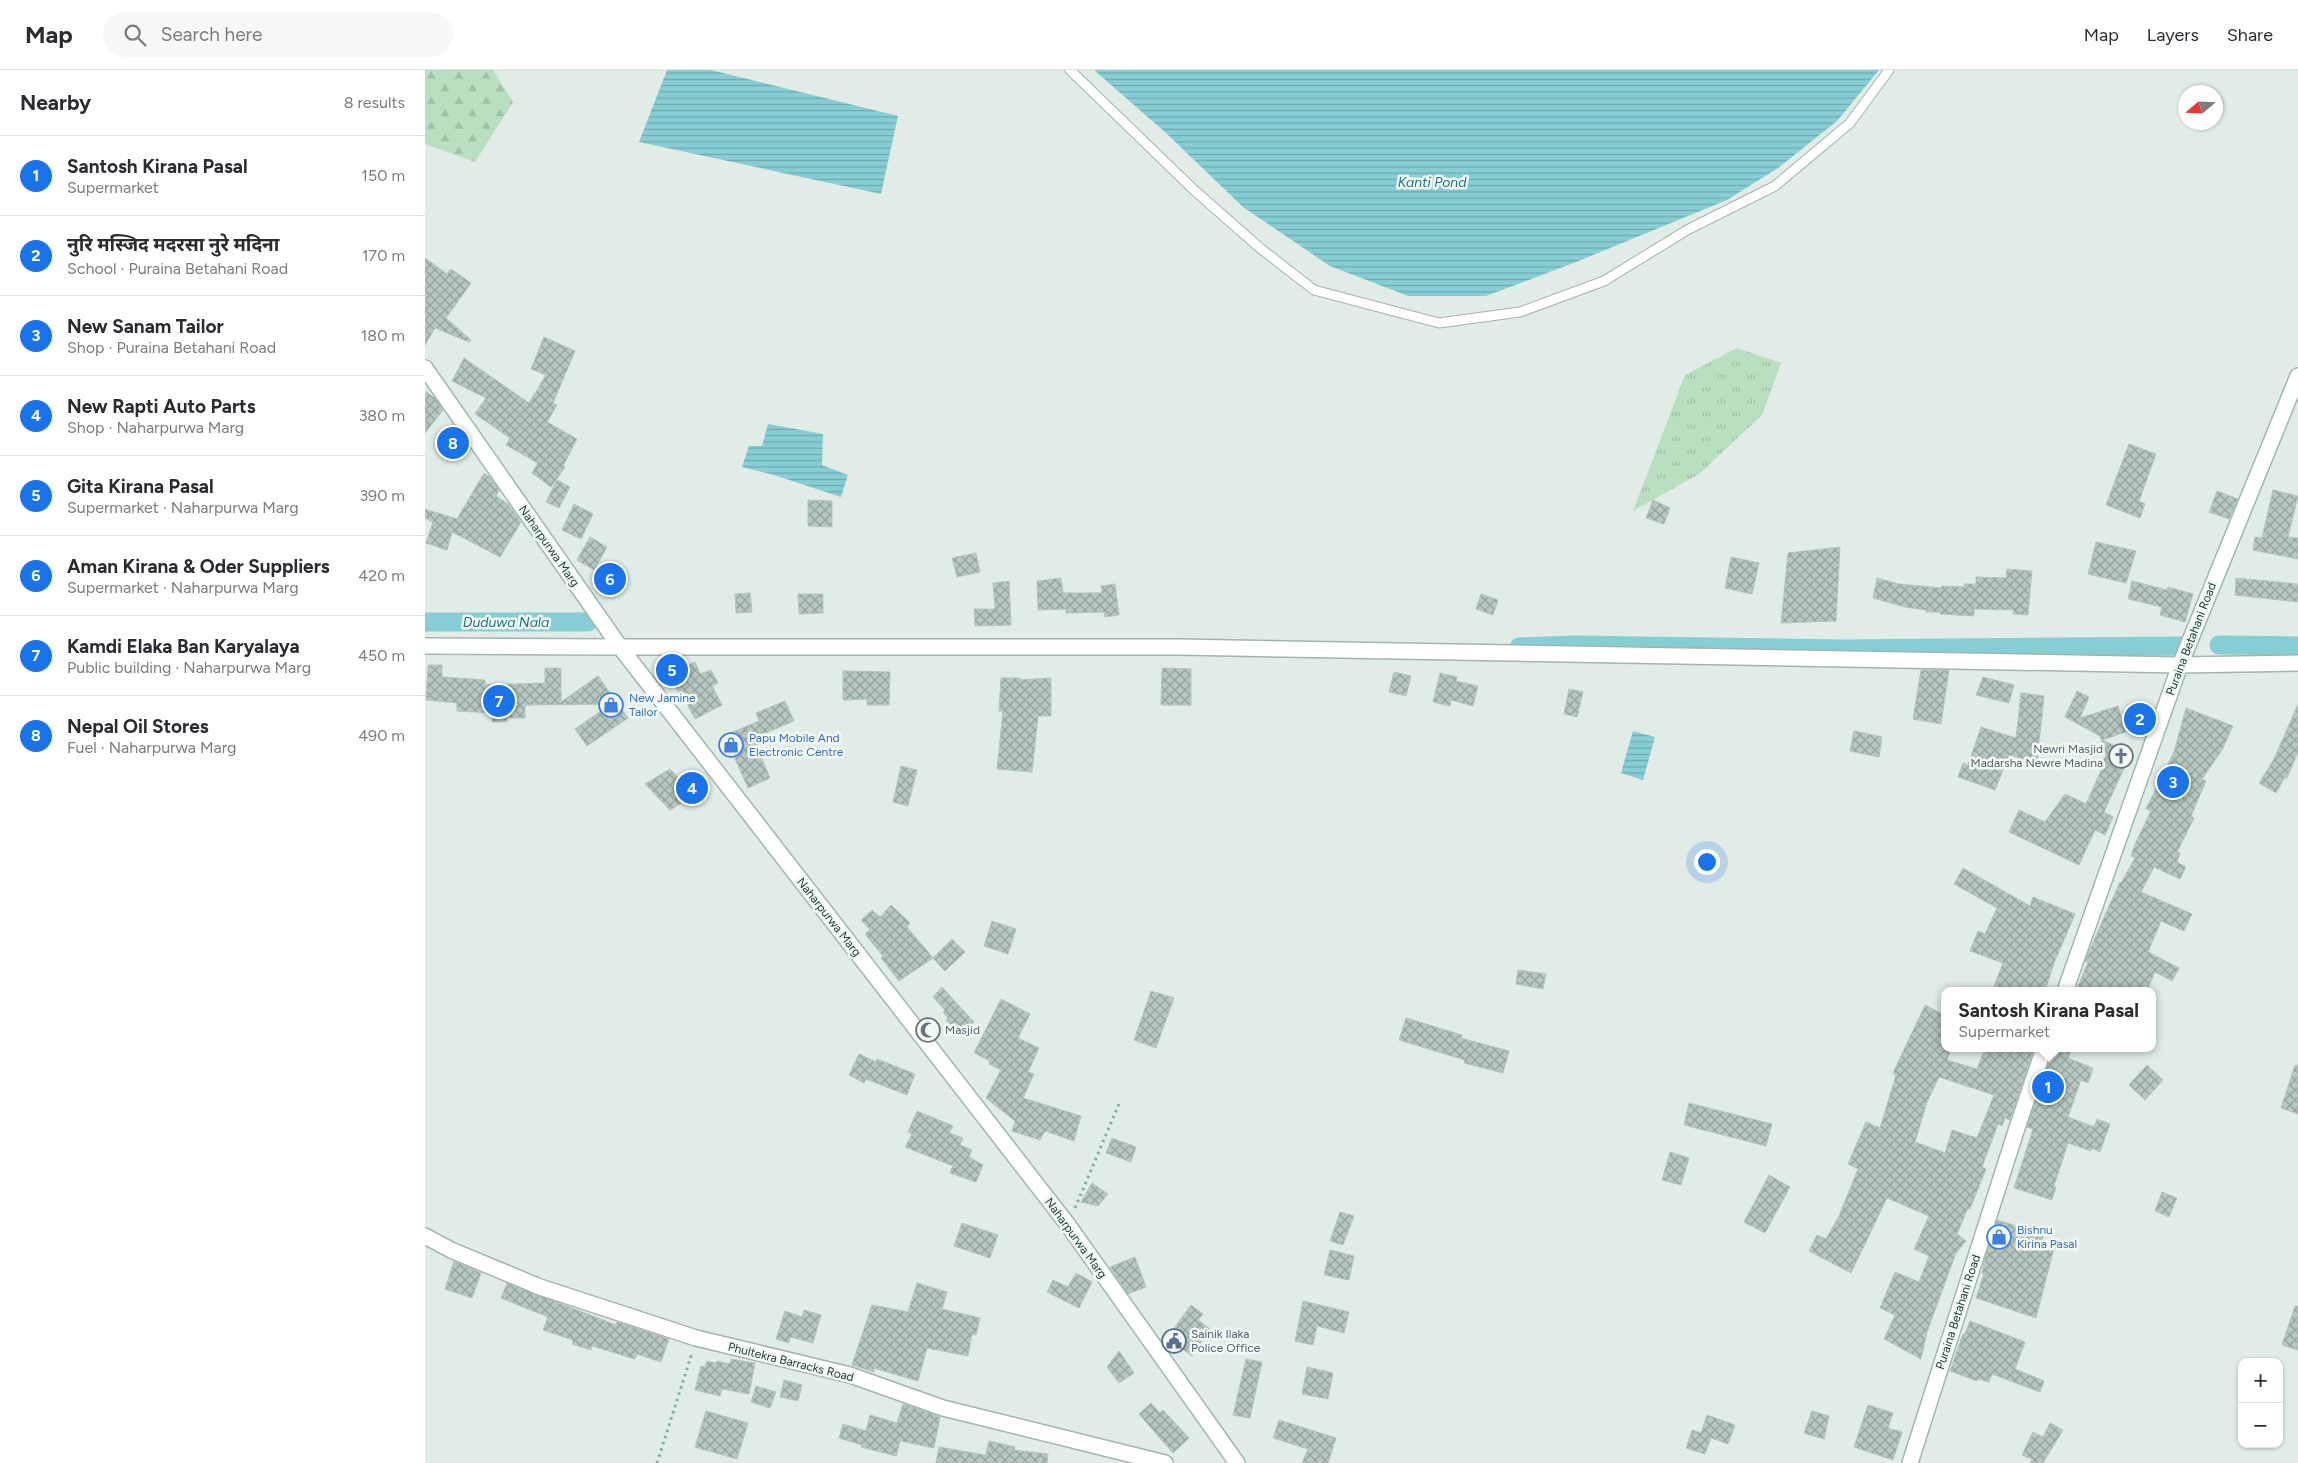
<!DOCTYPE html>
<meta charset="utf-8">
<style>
:root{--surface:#fff;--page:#f7f7f7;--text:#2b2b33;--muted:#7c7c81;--line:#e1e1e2;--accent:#1a73e8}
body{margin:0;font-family:Figtree,"Noto Sans Devanagari",sans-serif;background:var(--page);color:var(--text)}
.controls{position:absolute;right:15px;bottom:15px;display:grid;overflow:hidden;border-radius:10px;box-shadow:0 1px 4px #0004}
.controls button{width:45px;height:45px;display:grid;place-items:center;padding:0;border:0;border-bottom:1px solid var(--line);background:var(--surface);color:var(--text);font:25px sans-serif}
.compass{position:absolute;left:1753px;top:15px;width:45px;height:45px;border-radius:50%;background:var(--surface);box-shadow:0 1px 4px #0004;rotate:251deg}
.you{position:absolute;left:1281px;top:791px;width:18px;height:18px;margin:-12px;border:4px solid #fff;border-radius:50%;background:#1a73e8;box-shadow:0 0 0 8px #1a73e833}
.badge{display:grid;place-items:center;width:32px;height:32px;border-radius:50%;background:var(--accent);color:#fff;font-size:16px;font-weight:700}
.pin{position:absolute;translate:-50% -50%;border:2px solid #fff;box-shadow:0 1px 5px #0006}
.popup{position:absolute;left:1516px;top:917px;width:215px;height:65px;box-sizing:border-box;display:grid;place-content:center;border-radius:10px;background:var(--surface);filter:drop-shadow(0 1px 4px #0005);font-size:16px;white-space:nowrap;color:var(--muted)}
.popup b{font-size:19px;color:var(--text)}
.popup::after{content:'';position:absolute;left:50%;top:100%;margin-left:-10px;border:10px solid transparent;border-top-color:var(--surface)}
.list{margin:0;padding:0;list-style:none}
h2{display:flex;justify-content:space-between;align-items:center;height:65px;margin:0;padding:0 20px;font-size:21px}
h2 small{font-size:16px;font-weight:400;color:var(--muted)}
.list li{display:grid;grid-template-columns:32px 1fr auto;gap:15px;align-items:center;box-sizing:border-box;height:80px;padding:0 20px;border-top:1px solid var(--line)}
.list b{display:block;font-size:19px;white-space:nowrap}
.list p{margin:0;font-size:16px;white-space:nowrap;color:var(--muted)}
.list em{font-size:16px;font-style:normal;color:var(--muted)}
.icon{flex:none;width:28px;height:28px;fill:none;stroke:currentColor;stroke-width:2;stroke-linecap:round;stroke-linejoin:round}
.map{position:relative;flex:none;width:1873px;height:1393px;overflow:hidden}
header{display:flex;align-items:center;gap:30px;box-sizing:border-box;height:70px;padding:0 25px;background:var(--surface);border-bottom:1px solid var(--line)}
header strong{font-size:24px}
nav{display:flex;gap:28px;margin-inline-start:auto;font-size:18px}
.search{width:350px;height:45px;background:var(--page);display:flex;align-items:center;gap:12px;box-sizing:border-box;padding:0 18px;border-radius:28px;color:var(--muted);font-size:19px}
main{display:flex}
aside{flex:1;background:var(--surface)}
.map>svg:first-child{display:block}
.grass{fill:url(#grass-tufts)}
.forest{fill:url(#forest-firs)}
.water{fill:url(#water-rules)}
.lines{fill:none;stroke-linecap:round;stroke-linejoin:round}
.canal{stroke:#87ced4;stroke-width:19}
.building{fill:url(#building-cross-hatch);stroke:#b3c6bd;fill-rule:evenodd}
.lane-casing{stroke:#a4b4ad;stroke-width:11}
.street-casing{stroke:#a4b4ad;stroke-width:18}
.secondary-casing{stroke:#9fb8ad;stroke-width:18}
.path{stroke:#80b19e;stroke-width:3;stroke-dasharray:2.5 4;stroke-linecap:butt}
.lane{stroke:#fff;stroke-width:9}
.street{stroke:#fff;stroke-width:15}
.secondary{stroke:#fff;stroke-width:15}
.labels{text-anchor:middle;stroke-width:5;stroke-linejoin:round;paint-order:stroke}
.street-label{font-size:12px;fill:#213e34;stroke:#f2f9f5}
.shop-label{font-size:12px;fill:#366cbe;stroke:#f2f9f5;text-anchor:start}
.worship-label{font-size:12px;fill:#5b616d;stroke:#f2f9f5;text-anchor:end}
.service-label{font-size:12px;fill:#4e5e75;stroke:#f2f9f5;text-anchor:start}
.water-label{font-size:14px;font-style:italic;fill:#18737c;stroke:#f2f9f5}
</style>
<header>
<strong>Map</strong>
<div class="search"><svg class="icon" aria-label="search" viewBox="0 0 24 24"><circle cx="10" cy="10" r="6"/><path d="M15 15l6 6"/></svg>Search here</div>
<nav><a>Map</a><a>Layers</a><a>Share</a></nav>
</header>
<main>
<aside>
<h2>Nearby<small>8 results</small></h2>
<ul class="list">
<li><span class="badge">1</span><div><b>Santosh Kirana Pasal</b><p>Supermarket</p></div><em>150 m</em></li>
<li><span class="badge">2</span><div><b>नुरि मस्जिद मदरसा नुरे मदिना</b><p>School · Puraina Betahani Road</p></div><em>170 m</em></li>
<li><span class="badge">3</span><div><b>New Sanam Tailor</b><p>Shop · Puraina Betahani Road</p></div><em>180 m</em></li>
<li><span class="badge">4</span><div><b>New Rapti Auto Parts</b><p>Shop · Naharpurwa Marg</p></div><em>380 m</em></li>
<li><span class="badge">5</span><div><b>Gita Kirana Pasal</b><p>Supermarket · Naharpurwa Marg</p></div><em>390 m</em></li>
<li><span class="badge">6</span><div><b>Aman Kirana &amp; Oder Suppliers</b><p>Supermarket · Naharpurwa Marg</p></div><em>420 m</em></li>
<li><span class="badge">7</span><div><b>Kamdi Elaka Ban Karyalaya</b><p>Public building · Naharpurwa Marg</p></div><em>450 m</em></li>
<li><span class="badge">8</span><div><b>Nepal Oil Stores</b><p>Fuel · Naharpurwa Marg</p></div><em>490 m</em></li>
</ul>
</aside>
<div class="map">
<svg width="1873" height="1393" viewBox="0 0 1873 1393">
<defs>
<pattern id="grass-tufts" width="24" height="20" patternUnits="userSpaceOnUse" patternTransform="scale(1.25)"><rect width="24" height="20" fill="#b9dec0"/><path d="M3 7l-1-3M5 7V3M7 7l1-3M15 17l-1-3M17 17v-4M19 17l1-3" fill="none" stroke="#9fc0a6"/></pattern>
<pattern id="forest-firs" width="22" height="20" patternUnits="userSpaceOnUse" patternTransform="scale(1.25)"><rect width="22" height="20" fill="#b9dec0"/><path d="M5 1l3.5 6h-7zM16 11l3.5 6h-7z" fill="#9fc0a6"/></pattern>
<pattern id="water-rules" width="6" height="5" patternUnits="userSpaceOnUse" patternTransform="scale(1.25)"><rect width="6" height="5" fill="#87ced4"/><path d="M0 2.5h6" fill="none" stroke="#6ea9ad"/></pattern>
<pattern id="building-cross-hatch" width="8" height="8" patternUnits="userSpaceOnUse" patternTransform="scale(1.25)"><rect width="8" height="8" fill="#b6c7bf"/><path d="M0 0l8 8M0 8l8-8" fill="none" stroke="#94a39c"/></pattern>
</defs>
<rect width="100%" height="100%" fill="#e1ece6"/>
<!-- grass -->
<path class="grass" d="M1312,278L1356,293L1337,345L1274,404L1208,441L1260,305Z"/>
<!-- forest -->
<path class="forest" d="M0,0H68L88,32L50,92L0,74Z"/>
<!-- water -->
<path class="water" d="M242,0H286L473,46L456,124L214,72Z
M669,0H1454L1412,51L1353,98L1302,130L1151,192L1061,226H983L905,196L818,137L741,63Z
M343,354L398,364L397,395L423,405L416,427L349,405L317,397L324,376H337Z
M1208,661L1230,667L1218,710L1196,703Z"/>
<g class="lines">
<!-- canal -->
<path class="canal" d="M0,552H163
M1794,575L1873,576
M1094,577L1150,575L1418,579L1758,576"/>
</g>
<!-- building -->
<path class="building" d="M0,188L22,204L26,199L46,213L21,248L46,270L44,272L10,258L0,275Z
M119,267L150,281L128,333L132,335L122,352L152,369L138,396L140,397L126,417L107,403L113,393L81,375L85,368L50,344L61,328L27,311L39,288L104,333L121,305L106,299Z
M0,321L10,328L18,340L0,363Z
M1704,374L1731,384L1714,431L1720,434L1715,448L1681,435Z
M59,403L65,407L74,420L71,426L83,434L96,452L75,487L27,462L22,480L1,473L8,452L0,448V439L32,449Z
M132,410L145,417L134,438L121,432Z
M1848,420L1873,426L1863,467L1873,468V489L1828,480L1830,467L1837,468Z
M1792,421L1813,429L1804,449L1784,442Z
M383,430L407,431V457L383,456Z
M1228,430L1245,438L1239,454L1221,448Z
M149,434L168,444L156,469L137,460Z
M165,467L182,477L169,500L152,490Z
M1671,472L1711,481L1701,513L1663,504Z
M1415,477L1411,551L1356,553L1363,483Z
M551,483L555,502L532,507L527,488Z
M1306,487L1334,493L1327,524L1300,518Z
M182,497L197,505L186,524L172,516Z
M1582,499L1607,501L1603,545L1588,544L1589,540L1549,539V546L1515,544V542H1501V540L1480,537L1448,528L1452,508L1474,514L1516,518L1517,516L1539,517V514H1551V507L1581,508Z
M636,508L638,523H677L676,516L690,514L694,545L680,547L679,542L641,543V539L613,540L612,511Z
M1811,508L1873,514V532L1810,525Z
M584,511L586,555L550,556L549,539H570L568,513Z
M1707,511L1742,520L1743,517L1768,524L1760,552L1735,545L1737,537L1703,529Z
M325,523L327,542L311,543L310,524Z
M373,524H398V543L374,544Z
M1056,524L1073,530L1068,545L1051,539Z
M254,589L258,597L270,592L275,604L286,600L293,613L287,616L297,635L270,649L259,628L256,629L241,595Z
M3,595H17V607L60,610V615L120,613V598H136V632L173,606L203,648L162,676L150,659L186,634L100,635V648H82V651L67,652V643L32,641V633L1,630Z
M737,598L766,599V635H736Z
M1496,600H1524L1516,654L1488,649Z
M418,601L465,602L464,635H442V629L418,630Z
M969,602L986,606L981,626L964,622Z
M1015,603L1032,607L1031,611L1053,616L1048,636L1026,630L1025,636L1008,632Z
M1558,607L1589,615L1584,633L1551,625Z
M576,608H595V610L626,608V646H613L607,702L572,699L578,641H574Z
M1144,619L1158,622L1152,647L1139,644Z
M1652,621L1664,627L1655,648L1693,636L1701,662L1677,670L1706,683L1679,742L1688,747L1680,765L1670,760L1654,795L1584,762L1594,740L1620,752L1640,724L1661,734L1678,696L1676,695L1681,685L1675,666L1640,647Z
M1596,623L1619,626L1612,692L1599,686L1598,689L1584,685L1570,720L1533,707L1538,693L1543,695L1556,657L1591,668Z
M360,631L369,651L331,667L334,674L331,675L345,708L323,718L308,684L304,686L296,667L334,651L331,643Z
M1873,634V682L1862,708L1860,707L1851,723L1834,713L1849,689Z
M1761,638L1808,656L1797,680L1777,709L1781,711L1766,746L1769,748L1752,782L1755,783L1752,792L1761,797L1755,809L1729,797L1716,822L1767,844L1759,861L1736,851L1723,882L1754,898L1747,911L1730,902L1722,921H1651L1663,892L1660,891L1676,854L1695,812L1696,813L1710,788L1706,786L1710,774L1726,741L1721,739L1749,682Z
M1429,661L1457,667L1454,687L1425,681Z
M476,696L492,700L483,736L468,732Z
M245,699L260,715L272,708L279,720L245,740L220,714Z
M1538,798L1605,836L1608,827L1650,844L1629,893L1620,921H1567L1578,893L1545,881L1553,861L1560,864L1572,838L1529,814Z
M466,835L485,853L482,857L508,888L474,911L456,888L458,886L440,864L445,860L436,850L447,840L455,847Z
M567,851L591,859L583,884L559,876Z
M527,869L540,882L520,901L508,888Z
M1093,900L1121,904L1118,919L1091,914Z
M517,917L549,952L534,964L521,950L523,948L518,942L520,940L508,927Z
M726,921L749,928L731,978L709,970Z
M576,929L605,944L593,968L614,978L603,1002L609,1004L598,1028L656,1046L649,1071L620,1061L615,1070L587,1061L590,1051L561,1028L576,1000L564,994L565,991L549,983Z
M1500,935L1519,945V978H1527L1522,990L1552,999L1560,978H1609L1585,1050L1580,1048L1577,1056L1573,1054L1557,1097L1561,1099L1545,1139L1543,1138L1532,1164L1541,1171L1531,1183L1502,1262L1496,1289L1459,1269L1470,1245L1455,1238L1470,1202L1494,1212L1504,1186L1489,1179L1504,1146L1462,1128L1426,1203L1384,1181L1392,1165L1401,1169L1414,1146L1433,1099L1423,1094L1441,1052L1455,1058L1471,1005L1468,1003ZM1514,1007L1569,1025L1552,1068L1527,1060L1520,1083L1490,1072L1502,1032Z
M981,948L1037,965L1036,968L1084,981L1078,1003L1039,993L1040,990L974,970Z
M1628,978H1647L1643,988L1668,998L1663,1013L1656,1010L1643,1047L1669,1057L1672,1049L1685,1054L1675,1082L1667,1078L1666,1081L1643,1073L1629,1116L1631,1117L1627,1130L1589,1118L1608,1059L1602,1057Z
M434,984L451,992L452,989L490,1004L482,1025L441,1009L439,1013L424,1005Z
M1722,995L1738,1010L1720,1030L1704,1015Z
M1870,995H1873V1044L1856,1038Z
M1264,1033L1347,1054L1341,1076L1259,1055Z
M492,1041L528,1056L524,1063L538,1068L535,1075L547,1080L544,1087L558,1095L551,1112L525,1103L528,1096L480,1077L487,1064L483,1062Z
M687,1068L711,1077L706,1092L681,1083Z
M1245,1082L1264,1088L1256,1115L1237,1110Z
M1344,1105L1365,1117L1340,1163L1319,1152Z
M667,1113L683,1124L673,1136L656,1132Z
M1737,1122L1752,1128L1744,1147L1730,1141Z
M915,1142L929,1146L918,1175L905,1171Z
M1572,1150L1619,1164L1616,1174L1629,1178L1611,1248L1551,1228L1559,1203H1557L1560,1188Z
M537,1153L573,1165L565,1188L529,1176Z
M905,1180L929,1186L924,1210L899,1205Z
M710,1187L721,1217L703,1224L685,1197Z
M29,1191L56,1203L47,1228L20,1219Z
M651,1203L667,1212L654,1238L622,1222L628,1210L643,1217Z
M82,1213L191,1255L192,1252L244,1269L236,1292L212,1284L210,1289L167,1276L166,1280L147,1274L148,1270L118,1260L123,1247L76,1228Z
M492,1213L522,1222L517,1239L555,1248L551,1265L547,1264L543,1286L502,1278L493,1311L449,1298V1302L427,1295L447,1235L483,1242Z
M878,1231L924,1242L919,1263L892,1256L888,1275L870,1271Z
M766,1235L778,1244L773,1250L785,1259L767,1286L755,1277L749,1284L738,1273Z
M1870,1236H1873V1280L1857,1275Z
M379,1240L396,1245L388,1273L365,1267L364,1273L351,1269L360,1241L377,1247Z
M1545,1251L1600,1272L1590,1299L1619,1311L1615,1322L1567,1304L1564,1312L1553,1309L1552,1311L1525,1301L1538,1264H1540Z
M694,1281L709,1303L694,1313L682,1297Z
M306,1289L330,1293L324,1324L297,1319L295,1326L270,1320L276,1296L280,1297L282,1291L291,1293L292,1291L305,1294Z
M821,1289L837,1292L825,1348L808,1345Z
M882,1297L908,1303L903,1329L877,1324Z
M359,1310L377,1315L373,1331L355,1327Z
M331,1316L351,1322L345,1338L326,1332Z
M726,1333L735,1343L738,1340L764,1368L748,1383L714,1344Z
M478,1334L515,1347L509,1378L475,1371L471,1386L436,1377L437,1375L414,1368L418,1354L441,1361L445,1345L472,1353Z
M1443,1335L1468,1343L1463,1358L1477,1362L1468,1390L1429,1377Z
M281,1341L323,1353L312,1389L270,1377Z
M1387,1341L1404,1346L1399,1369L1379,1363Z
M1282,1345L1310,1355L1303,1374L1286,1368L1280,1384L1261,1378L1267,1360L1276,1363Z
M854,1350L911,1368L903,1393H877L883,1379L848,1368Z
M1625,1353L1638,1360L1618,1393H1605L1607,1389L1597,1385L1608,1362L1618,1367Z
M564,1371L590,1377L589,1380L623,1384L622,1393H511L514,1377L560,1385V1388Z"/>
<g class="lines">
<!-- lane casing -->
<g class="lane-casing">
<path id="lane" d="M645,0L769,120L835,178L889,220L1014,253L1095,242L1179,211L1262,160L1350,116L1425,53L1464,0"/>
</g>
<!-- street casing -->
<g class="street-casing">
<path id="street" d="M195,577H754L1755,595L1873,593
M0,1166L26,1180L115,1217L271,1268L425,1305L518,1338L740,1393"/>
</g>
<!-- secondary casing -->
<g class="secondary-casing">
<path id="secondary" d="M0,298L195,577L643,1155L812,1393
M0,576L195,577
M1640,921L1755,595L1873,306
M1485,1393L1592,1058L1619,978"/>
</g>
<!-- path -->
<path class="path" d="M650,1138L694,1034
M232,1393L267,1283"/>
<!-- lane -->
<use href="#lane" class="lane"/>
<!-- street -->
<use href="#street" class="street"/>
<!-- secondary -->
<use href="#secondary" class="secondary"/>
</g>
<!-- icons -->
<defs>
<g id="shop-ring" transform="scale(1.25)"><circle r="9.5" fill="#f2f9f5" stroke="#3f7fe0" stroke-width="1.5"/><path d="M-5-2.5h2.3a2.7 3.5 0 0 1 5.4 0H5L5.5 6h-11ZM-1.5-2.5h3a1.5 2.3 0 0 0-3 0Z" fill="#3f7fe0"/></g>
<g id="church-ring" transform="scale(1.25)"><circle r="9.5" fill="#f2f9f5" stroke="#6b7280" stroke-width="1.5"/><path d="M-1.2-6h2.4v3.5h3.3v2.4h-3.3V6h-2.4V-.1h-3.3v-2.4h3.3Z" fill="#6b7280"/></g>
<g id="mosque-ring" transform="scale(1.25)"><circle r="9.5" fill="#f2f9f5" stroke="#6b7280" stroke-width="1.5"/><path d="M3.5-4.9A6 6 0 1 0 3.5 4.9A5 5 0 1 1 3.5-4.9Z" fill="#6b7280"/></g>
<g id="civic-ring" transform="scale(1.25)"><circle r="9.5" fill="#f2f9f5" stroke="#5c6f8a" stroke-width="1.5"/><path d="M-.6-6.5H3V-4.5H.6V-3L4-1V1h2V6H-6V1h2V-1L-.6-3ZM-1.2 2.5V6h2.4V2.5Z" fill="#5c6f8a"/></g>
</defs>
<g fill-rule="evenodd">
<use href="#shop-ring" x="186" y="635"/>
<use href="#shop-ring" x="306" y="675"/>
<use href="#church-ring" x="1696" y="686"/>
<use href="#mosque-ring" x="503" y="960"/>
<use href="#shop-ring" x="1574" y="1167"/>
<use href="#civic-ring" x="749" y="1271"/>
</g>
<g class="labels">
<!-- street labels -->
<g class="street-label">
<text transform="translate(124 476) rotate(55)" y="4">Naharpurwa Marg</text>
<text transform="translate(1766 569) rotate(-69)" y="4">Puraina Betahani Road</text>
<text transform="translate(404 847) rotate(52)" y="4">Naharpurwa Marg</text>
<text transform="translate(651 1168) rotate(54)" y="4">Naharpurwa Marg</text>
<text transform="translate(1533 1242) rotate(-72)" y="4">Puraina Betahani Road</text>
<text transform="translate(366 1292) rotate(14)" y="4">Phultekra Barracks Road</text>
</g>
<!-- shop labels -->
<g class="shop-label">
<text x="204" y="632">New Jamine<tspan x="204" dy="14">Tailor</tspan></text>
<text x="324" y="672">Papu Mobile And<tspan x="324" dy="14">Electronic Centre</tspan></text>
<text x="1592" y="1164">Bishnu<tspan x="1592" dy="14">Kirina Pasal</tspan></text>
</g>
<!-- worship labels -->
<g class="worship-label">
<text x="1678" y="683">Newri Masjid<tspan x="1678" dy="14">Madarsha Newre Madina</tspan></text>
<text x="520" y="964" text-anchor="start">Masjid</text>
</g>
<!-- service labels -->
<g class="service-label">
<text x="766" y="1268">Sainik Ilaka<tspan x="766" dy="14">Police Office</tspan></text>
</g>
<!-- water labels -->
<g class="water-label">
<text x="1007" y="117">Kanti Pond</text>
<text x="81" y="557">Duduwa Nala</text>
</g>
</g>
</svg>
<div class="controls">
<button>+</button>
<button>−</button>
</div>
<svg class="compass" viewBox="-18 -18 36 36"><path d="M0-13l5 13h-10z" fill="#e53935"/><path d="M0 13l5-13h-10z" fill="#7c7c81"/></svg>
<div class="you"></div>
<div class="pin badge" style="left:1623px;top:1017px">1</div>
<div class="popup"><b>Santosh Kirana Pasal</b>Supermarket</div>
<div class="pin badge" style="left:1715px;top:649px">2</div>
<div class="pin badge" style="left:1748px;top:712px">3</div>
<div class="pin badge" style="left:267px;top:718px">4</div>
<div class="pin badge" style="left:247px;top:600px">5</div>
<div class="pin badge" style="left:185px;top:509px">6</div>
<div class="pin badge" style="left:74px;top:631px">7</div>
<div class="pin badge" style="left:28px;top:373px">8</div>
</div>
</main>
